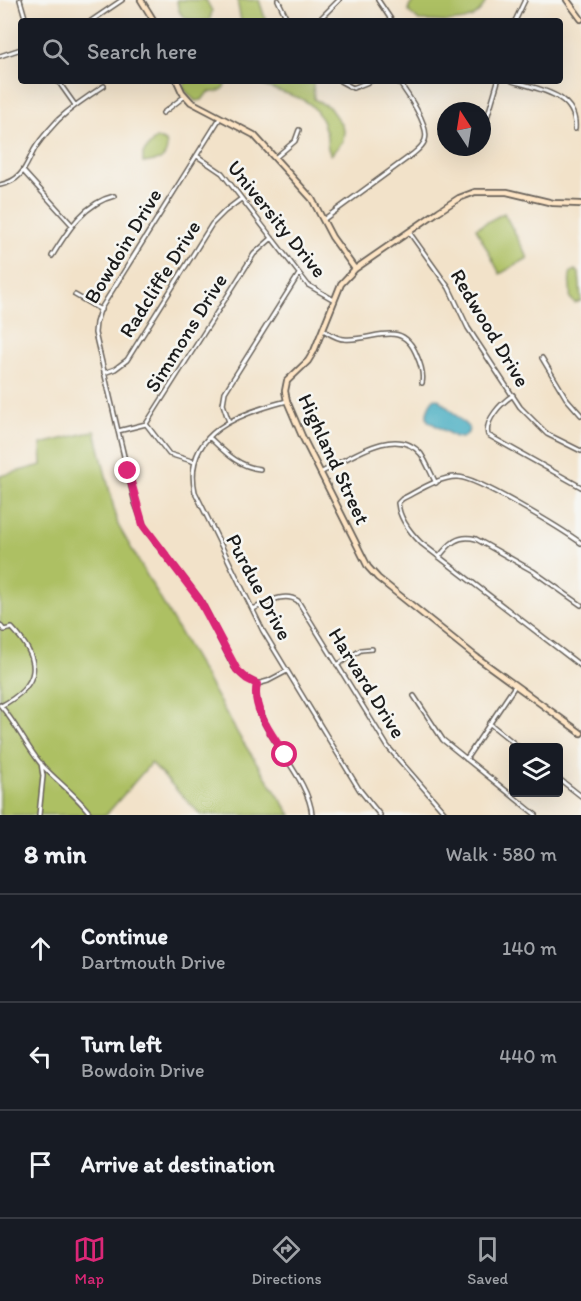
<!DOCTYPE html>
<meta charset="utf-8">
<style>
:root{--surface:#171b24;--page:#20242c;--text:#f1f3f6;--muted:#9ea1a6;--line:#363941;--accent:#db2777}
body{margin:0;font-family:Itim,sans-serif;background:var(--page);color:var(--text)}
.controls{position:absolute;right:18px;bottom:18px;display:grid;overflow:hidden;border-radius:6px;box-shadow:0 6px 24px #0002}
.controls button{width:54px;height:54px;display:grid;place-items:center;padding:0;border:0;border-bottom:2px solid var(--line);background:var(--surface);color:var(--text);font:30px sans-serif}
.compass{position:absolute;left:437px;top:102px;width:54px;height:54px;border-radius:50%;background:var(--surface);box-shadow:0 6px 24px #0002;rotate:348deg}
.stop{position:absolute;width:18px;height:18px;margin:-14px;border:4px solid #db2777;border-radius:50%;background:#fff}
.stop.end{background:#db2777;border-color:#fff;box-shadow:0 2px 6px #0008}
.list{margin:0;padding:0;list-style:none}
h2{display:flex;justify-content:space-between;align-items:center;height:78px;margin:0;padding:0 24px;font-size:26px}
h2 small{font-size:20px;font-weight:400;color:var(--muted)}
.list li{display:grid;grid-template-columns:39px 1fr auto;gap:18px;align-items:center;box-sizing:border-box;height:108px;padding:0 24px;border-top:2px solid var(--line)}
.list b{display:block;font-size:22px;white-space:nowrap}
.list p{margin:0;font-size:20px;white-space:nowrap;color:var(--muted)}
.list em{font-size:20px;font-style:normal;color:var(--muted)}
.icon{flex:none;width:33px;height:33px;fill:none;stroke:currentColor;stroke-width:2;stroke-linecap:round;stroke-linejoin:round}
.map{position:relative;flex:none;width:581px;height:815px;overflow:hidden}
.search{position:absolute;background:var(--surface);box-shadow:0 6px 24px #0002;left:18px;right:18px;top:18px;height:66px;display:flex;align-items:center;gap:15px;box-sizing:border-box;padding:0 21px;border-radius:6px;color:var(--muted);font-size:22px}
.sheet{height:402px;background:var(--surface)}
nav{display:flex;justify-content:space-around;align-items:center;box-sizing:border-box;height:84px;border-top:2px solid var(--line);background:var(--surface);font-size:16px;color:var(--muted)}
nav a{display:grid;justify-items:center;gap:3px}
nav .on{color:var(--accent)}
.map>svg:first-child{display:block}
.green{fill:#adc064;stroke:#646e40;stroke-width:1.5}
.water{fill:#40aac0;stroke:#2e636e;stroke-width:1.5}
.lines{fill:none;stroke-linecap:round;stroke-linejoin:round}
.street-casing{stroke:#676159;stroke-width:6}
.secondary-casing{stroke:#676159;stroke-width:8}
.street{stroke:#fff;stroke-width:3}
.secondary{stroke:#fee5c5;stroke-width:4.5}
.route{stroke:#db2777;stroke-width:8}
.labels{text-anchor:middle;stroke-width:5;stroke-linejoin:round;paint-order:stroke}
.street-label{font-size:21px;fill:#1c1c1c;stroke:#f6f6f2}
</style>
<div class="map">
<svg width="581" height="815" viewBox="0 0 581 815">
<rect width="100%" height="100%" fill="#f6f6f2"/>
<filter id="ink" filterUnits="userSpaceOnUse"><feTurbulence type="fractalNoise" baseFrequency=".0167" numOctaves="2"/><feDisplacementMap in="SourceGraphic" scale="12" xChannelSelector="R" yChannelSelector="G"/><feConvolveMatrix kernelMatrix="1 2 1 2 8 2 1 2 1" color-interpolation-filters="sRGB"/></filter>
<filter id="wash" filterUnits="userSpaceOnUse"><feTurbulence type="fractalNoise" baseFrequency=".008" numOctaves="4" result="noise"/><feDisplacementMap in="SourceGraphic" scale="24" xChannelSelector="R" yChannelSelector="G"/><feGaussianBlur stdDeviation="1.35" result="paint"/><feColorMatrix in="noise" values="0 0 0 0 0 0 0 0 0 0 0 0 0 0 0 0 0 1.4 0 .05"/><feComposite in="paint" operator="in"/></filter>
<g filter="url(#wash)">
<rect width="100%" height="100%" fill="#f2e2c9"/>
<!-- green -->
<path class="green" d="M177,0H206L212,11L210,19L207,21C189,21 178,21 177,0Z
M237,0H259L266,21H241Z
M414,0H486C478,28 443,21 419,21L409,12V7Z
M186,81H226C225,91 217,93 208,92L202,100L195,101L183,88Z
M262,81H313L314,99L329,107L341,124L344,131L343,141L331,155C324,143 329,142 326,132C315,93 294,99 262,85Z
M156,138L166,142C168,149 166,156 160,160L143,163V153Z
M504,213L528,258L500,274L476,228Z
M575,270L579,273L581,301L575,303L570,298C572,289 567,280 571,272Z
M95,431L118,525L241,739L291,815H201L151,763L106,815H0V476L42,465L41,444Z"/>
<!-- water -->
<path class="water" d="M435,398L440,400L469,428L468,433L462,438L455,437L428,421C425,414 429,403 435,398Z"/>
</g>
<g filter="url(#ink)">
<g class="lines">
<!-- street casing -->
<g class="street-casing">
<path id="street" d="M20,0L26,21
M278,0L288,21
M378,0L392,21
M91,21L122,0
M318,21L339,0
M515,21L525,0
M0,56L21,49
M58,81L75,105
M340,81L353,88L371,81
M512,81C538,89 578,94 575,129
M163,113L185,96
M220,118L100,310L96,323L95,333L135,503L145,528L201,601L234,667L243,676L257,684L268,681L287,671
M485,125L498,81
M197,156L222,173L308,285L334,300
M275,158L295,141L299,130
M24,172L72,225
M0,185C23,180 25,167 34,150C40,139 50,129 58,120C72,107 88,96 104,86
M323,220L413,154C418,150 423,146 425,140C430,126 407,93 398,81
M409,232L449,288L468,328L520,407L547,434L581,451
M52,256C67,232 84,203 114,196
M75,295L101,310
M323,330C330,334 337,339 344,339C373,342 402,317 417,356C421,365 424,374 422,383
M542,358L566,398L581,415
M104,373L115,369L127,360L212,224L225,211L241,199
M513,395C501,403 484,421 488,435L581,487
M287,401C241,413 182,432 195,492L263,631L359,789L380,815
M229,422L223,404L225,392L299,274
M146,424L169,454L195,462
M118,431L146,424L254,254L272,238
M209,437C224,451 238,467 260,469
M320,473C347,460 396,423 421,454C427,463 431,474 436,483
M581,543C563,530 477,477 458,477C440,476 418,491 402,499L398,503C399,518 411,533 421,543L581,666
M439,557C449,544 458,534 476,539L533,571L581,605
M253,609C267,603 284,591 298,601L388,747L447,815
M0,625L4,630L12,628C42,660 42,684 1,706
M337,665L361,650L372,649
M257,684C247,724 309,772 312,815
M414,696L443,740L536,815
M0,705C16,723 26,746 41,764C57,782 77,795 91,815
M489,723L520,748
M466,759L515,686
M558,778L581,796
M39,815L43,776L41,763"/>
</g>
<!-- secondary casing -->
<g class="secondary-casing">
<path id="secondary" d="M141,0L154,21
M567,0L581,19
M177,81L182,92L191,102L254,135L312,199L332,237L355,269L341,284L314,351L308,361L287,381L285,391L287,401L302,436L368,567L378,578L475,656L581,733
M355,269L439,211L459,198L475,192H507L553,203L581,204"/>
</g>
<!-- street -->
<use href="#street" class="street"/>
<!-- secondary -->
<use href="#secondary" class="secondary"/>
</g>
</g>
<g class="lines" filter="url(#ink)">
<!-- route -->
<path class="route" d="M128,471L143,525L199,599L237,670L247,679L257,684C251,709 272,734 285,755"/>
</g>
<g class="labels">
<!-- street labels -->
<g class="street-label">
<text transform="translate(277 219) rotate(51)" y="7">University Drive</text>
<text transform="translate(123 246) rotate(-59)" y="7">Bowdoin Drive</text>
<text transform="translate(160 279) rotate(-58)" y="7">Radcliffe Drive</text>
<text transform="translate(490 328) rotate(59)" y="7">Redwood Drive</text>
<text transform="translate(186 333) rotate(-58)" y="7">Simmons Drive</text>
<text transform="translate(334 459) rotate(65)" y="7">Highland Street</text>
<text transform="translate(259 587) rotate(62)" y="7">Purdue Drive</text>
<text transform="translate(367 683) rotate(58)" y="7">Harvard Drive</text>
</g>
</g>
</svg>
<div class="controls">
<button><svg class="icon" aria-label="layers" viewBox="0 0 24 24"><path d="M12 4l9 5-9 5-9-5zM3 14l9 5 9-5"/></svg></button>
</div>
<svg class="compass" viewBox="-18 -18 36 36"><path d="M0-13l5 13h-10z" fill="#e53935"/><path d="M0 13l5-13h-10z" fill="#9ea1a6"/></svg>
<div class="stop" style="left:285px;top:755px"></div>
<div class="stop end" style="left:128px;top:471px"></div>
<div class="search"><svg class="icon" aria-label="search" viewBox="0 0 24 24"><circle cx="10" cy="10" r="6"/><path d="M15 15l6 6"/></svg>Search here</div>
</div>
<section class="sheet">
<h2>8 min<small>Walk · 580 m</small></h2>
<ul class="list">
<li><svg class="icon" aria-label="ahead" viewBox="0 0 24 24"><path d="M12 20V5M6 11l6-6 6 6"/></svg><div><b>Continue</b><p>Dartmouth Drive</p></div><em>140 m</em></li>
<li><svg class="icon" aria-label="left" viewBox="0 0 24 24"><path d="M17 20v-9H6M10 6l-5 5 5 5"/></svg><div><b>Turn left</b><p>Bowdoin Drive</p></div><em>440 m</em></li>
<li><svg class="icon" aria-label="arrive" viewBox="0 0 24 24"><path d="M6 21V4h12l-3 4 3 4H6"/></svg><div><b>Arrive at destination</b></div></li>
</ul>
</section>
<nav>
<a class="on"><svg class="icon" aria-label="map" viewBox="0 0 24 24"><path d="M3 6l6-2 6 2 6-2v14l-6 2-6-2-6 2zM9 4v14M15 6v14"/></svg>Map</a>
<a><svg class="icon" aria-label="directions" viewBox="0 0 24 24"><path d="M12 3l9 9-9 9-9-9zM9 14v-3h6M13 9l2 2-2 2"/></svg>Directions</a>
<a><svg class="icon" aria-label="saved" viewBox="0 0 24 24"><path d="M7 4h10v16l-5-4-5 4z"/></svg>Saved</a>
</nav>
